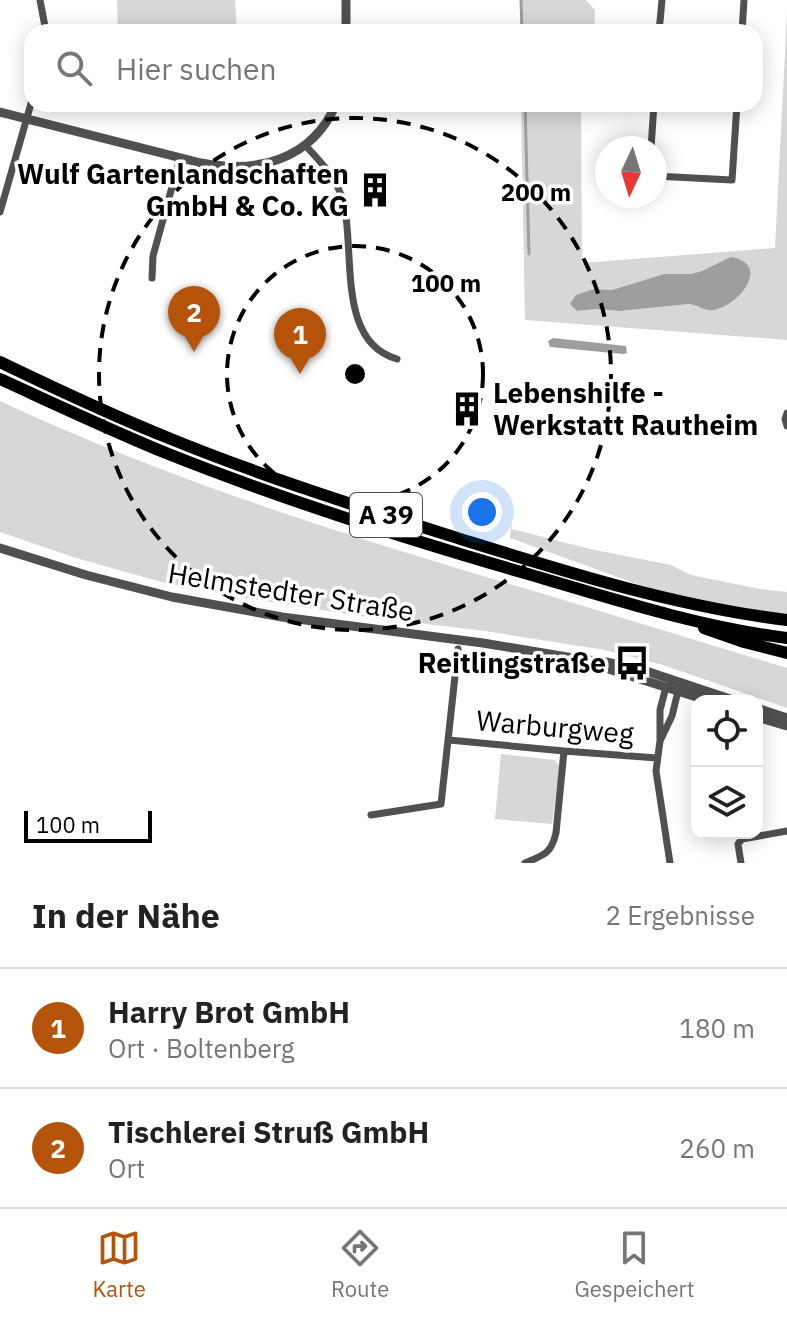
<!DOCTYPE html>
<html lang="de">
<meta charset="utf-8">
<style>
:root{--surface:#fff;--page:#f2f2f2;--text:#222;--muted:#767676;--line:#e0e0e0;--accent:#b45309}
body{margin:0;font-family:"IBM Plex Sans",sans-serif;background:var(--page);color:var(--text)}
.controls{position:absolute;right:24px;bottom:24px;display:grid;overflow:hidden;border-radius:16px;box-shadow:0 4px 20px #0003}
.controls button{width:72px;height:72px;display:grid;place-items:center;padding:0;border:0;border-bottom:2px solid var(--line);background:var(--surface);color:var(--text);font:40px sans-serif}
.compass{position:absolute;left:595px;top:136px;width:72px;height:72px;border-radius:50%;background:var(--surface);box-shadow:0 4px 20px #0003;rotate:184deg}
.scale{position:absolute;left:24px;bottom:20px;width:128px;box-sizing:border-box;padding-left:8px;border:4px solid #000;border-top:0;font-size:22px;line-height:28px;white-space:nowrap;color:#000;-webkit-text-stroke:6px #fff;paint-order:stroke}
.you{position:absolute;left:482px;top:512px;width:28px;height:28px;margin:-20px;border:6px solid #fff;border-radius:50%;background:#1a73e8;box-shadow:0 0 0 12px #1a73e833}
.badge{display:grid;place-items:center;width:52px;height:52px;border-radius:50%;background:var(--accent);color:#fff;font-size:26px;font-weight:700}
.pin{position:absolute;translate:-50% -66px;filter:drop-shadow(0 2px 4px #0008)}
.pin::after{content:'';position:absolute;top:42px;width:28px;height:24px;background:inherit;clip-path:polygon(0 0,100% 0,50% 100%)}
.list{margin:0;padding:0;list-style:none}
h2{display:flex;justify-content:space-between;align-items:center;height:104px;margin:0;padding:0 32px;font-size:34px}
h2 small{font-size:26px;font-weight:400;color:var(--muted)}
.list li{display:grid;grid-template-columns:52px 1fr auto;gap:24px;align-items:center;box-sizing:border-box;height:120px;padding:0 32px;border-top:2px solid var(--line)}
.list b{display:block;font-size:30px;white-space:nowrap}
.list p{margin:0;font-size:26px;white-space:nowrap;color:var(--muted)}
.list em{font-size:26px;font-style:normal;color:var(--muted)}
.icon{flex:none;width:44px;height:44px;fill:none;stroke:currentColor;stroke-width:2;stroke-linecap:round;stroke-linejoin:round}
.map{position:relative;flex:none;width:787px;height:863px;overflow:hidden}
.search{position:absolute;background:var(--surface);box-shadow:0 4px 20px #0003;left:24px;right:24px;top:24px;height:88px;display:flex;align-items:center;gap:20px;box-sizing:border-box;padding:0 28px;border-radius:24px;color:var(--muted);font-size:30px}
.sheet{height:344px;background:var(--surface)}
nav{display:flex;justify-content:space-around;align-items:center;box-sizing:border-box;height:112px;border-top:2px solid var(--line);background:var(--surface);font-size:22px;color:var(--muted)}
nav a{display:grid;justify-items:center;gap:4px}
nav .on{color:var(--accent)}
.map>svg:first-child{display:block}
.green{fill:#d7d7d7;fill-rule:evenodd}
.water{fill:#9e9e9e}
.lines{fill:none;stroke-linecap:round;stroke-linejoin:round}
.stream{stroke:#9e9e9e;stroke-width:3}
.minor{stroke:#505050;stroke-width:7}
.tertiary{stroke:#505050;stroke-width:9}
.motorway{stroke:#000;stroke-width:12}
.ring{fill:none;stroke:#000;stroke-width:4;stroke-dasharray:14 10}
.labels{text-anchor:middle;stroke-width:7;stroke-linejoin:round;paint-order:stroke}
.shield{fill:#fff;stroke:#4c4c4c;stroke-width:2}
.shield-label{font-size:26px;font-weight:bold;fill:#000}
.poi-label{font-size:28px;font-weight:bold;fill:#000;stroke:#fff;text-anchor:end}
.street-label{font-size:28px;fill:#000;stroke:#fff}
.centre{fill:#000;stroke:#fff;stroke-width:4}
.ring-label{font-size:24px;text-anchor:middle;font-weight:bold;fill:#000;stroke:#fff;stroke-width:7;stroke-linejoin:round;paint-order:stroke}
</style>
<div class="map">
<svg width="787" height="863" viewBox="0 0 787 863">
<rect width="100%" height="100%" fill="#fff"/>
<!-- green -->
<path class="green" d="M117,0H235L237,32H118Z
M520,0H586L595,10L594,32H520Z
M787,13V340L525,320L521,104H581L582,263L775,248ZM731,258L703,308L698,305L689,304L620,311L596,309L577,311L594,289L612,290L664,274H691L702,271Z
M0,401C173,482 354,538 537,592C621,617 704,643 787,668V708L663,665L605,650L485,631L360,616L250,599L165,583L76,558L0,532Z
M511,524L512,529L590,549L671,565L691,575L760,589L787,592V615L716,604L645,587L510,538Z
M501,754L555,760L559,766V774L552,824L495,819Z"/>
<!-- water -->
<path class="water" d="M731,257C772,264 739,306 713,310C705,311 698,305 689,304L620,311L596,309L577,311L570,304L576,295L594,289L612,290L664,274H691L702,271Z
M553,338L626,346L627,353L623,354L550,347L548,341Z"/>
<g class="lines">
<!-- stream -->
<path class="stream" d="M521,0L522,32
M525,104L529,254"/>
<!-- minor -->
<path class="minor" d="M40,0L46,32
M659,32L662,0
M742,32L744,0
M305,145C319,160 334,175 341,195C358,242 333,341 397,359
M651,148L654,104
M655,176L732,180L737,104
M0,212L32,100
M152,278L153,256L180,158
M787,413L785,419L787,426
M669,686L666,687L660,710V741L656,771L670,863
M449,740L564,751L657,758
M660,741L672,716L679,687
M371,815L441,804L458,649
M525,863C544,855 551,854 556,833L564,751
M741,863L738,844L742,839L787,831"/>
<!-- tertiary -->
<path class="tertiary" d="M346,0V32
M0,112L201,163C257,174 312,160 336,104
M0,548L86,575L172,597L282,617L483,643L579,659L606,662L649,672L736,701
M593,664L709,701
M757,708L787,718
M757,717L787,726"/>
<!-- motorway -->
<path class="motorway" d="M0,362C56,389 113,416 171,439C269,479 369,510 470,542C573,574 679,607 787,620
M0,379C55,404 110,430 166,453C284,500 406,539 528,574C613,599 699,627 787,638
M704,628L744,642L787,653"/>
</g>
<!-- distance rings -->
<g class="ring">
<circle cx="355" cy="374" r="128"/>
<circle cx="355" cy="374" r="256"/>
</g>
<!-- icons -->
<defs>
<g id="building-bare" transform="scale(2.76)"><path d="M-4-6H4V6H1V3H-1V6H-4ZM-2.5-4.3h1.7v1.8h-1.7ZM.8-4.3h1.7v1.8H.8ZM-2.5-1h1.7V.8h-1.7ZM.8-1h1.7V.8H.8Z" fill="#000" stroke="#fff" stroke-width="2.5" paint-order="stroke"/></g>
<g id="bus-bare" transform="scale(2.76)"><path d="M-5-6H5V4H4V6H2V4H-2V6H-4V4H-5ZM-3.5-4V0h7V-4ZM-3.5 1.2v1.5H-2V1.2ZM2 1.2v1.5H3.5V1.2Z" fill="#000" stroke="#fff" stroke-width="2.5" paint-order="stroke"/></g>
</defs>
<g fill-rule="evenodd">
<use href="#building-bare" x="375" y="190"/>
<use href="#building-bare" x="467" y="409"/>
<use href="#bus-bare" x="632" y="663"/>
</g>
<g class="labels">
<!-- shield labels -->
<rect class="shield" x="350" y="493" width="72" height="44" rx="6"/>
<g class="shield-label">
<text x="386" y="524">A 39</text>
</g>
<!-- poi labels -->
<g class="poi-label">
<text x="349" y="184">Wulf Gartenlandschaften<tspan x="349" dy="32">GmbH &amp; Co. KG</tspan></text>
<text x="493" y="403" text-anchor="start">Lebenshilfe -<tspan x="493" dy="32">Werkstatt Rautheim</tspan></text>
<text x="606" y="673">Reitlingstraße</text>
</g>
<!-- street labels -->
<g class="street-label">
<text transform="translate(291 592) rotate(9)" y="10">Helmstedter Straße</text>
<text transform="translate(555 727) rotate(5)" y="10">Warburgweg</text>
</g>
</g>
<circle cx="355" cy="374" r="12" class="centre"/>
<g class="ring-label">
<text x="536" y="201">200 m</text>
<text x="446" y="292">100 m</text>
</g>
</svg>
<div class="controls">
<button><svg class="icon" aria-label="locate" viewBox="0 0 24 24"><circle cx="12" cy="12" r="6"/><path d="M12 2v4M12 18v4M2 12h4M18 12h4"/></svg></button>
<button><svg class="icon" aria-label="layers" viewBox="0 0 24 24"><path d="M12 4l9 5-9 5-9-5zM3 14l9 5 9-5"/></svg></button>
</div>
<svg class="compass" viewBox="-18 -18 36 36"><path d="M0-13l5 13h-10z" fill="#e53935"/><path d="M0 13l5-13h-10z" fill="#767676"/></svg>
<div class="scale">100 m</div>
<div class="you"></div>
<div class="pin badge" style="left:300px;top:374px">1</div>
<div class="pin badge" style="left:194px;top:352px">2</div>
<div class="search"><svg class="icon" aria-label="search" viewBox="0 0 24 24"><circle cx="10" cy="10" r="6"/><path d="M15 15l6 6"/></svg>Hier suchen</div>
</div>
<section class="sheet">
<h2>In der Nähe<small>2 Ergebnisse</small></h2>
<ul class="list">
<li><span class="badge">1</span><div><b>Harry Brot GmbH</b><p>Ort · Boltenberg</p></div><em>180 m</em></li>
<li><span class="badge">2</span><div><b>Tischlerei Struß GmbH</b><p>Ort</p></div><em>260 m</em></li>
</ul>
</section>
<nav>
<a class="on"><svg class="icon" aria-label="map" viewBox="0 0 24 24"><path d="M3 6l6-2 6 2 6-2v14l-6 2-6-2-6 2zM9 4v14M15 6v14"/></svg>Karte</a>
<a><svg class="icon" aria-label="directions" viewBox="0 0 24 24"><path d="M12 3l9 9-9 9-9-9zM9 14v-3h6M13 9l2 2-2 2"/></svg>Route</a>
<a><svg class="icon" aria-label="saved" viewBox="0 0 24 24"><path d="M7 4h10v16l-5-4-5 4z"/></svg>Gespeichert</a>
</nav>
